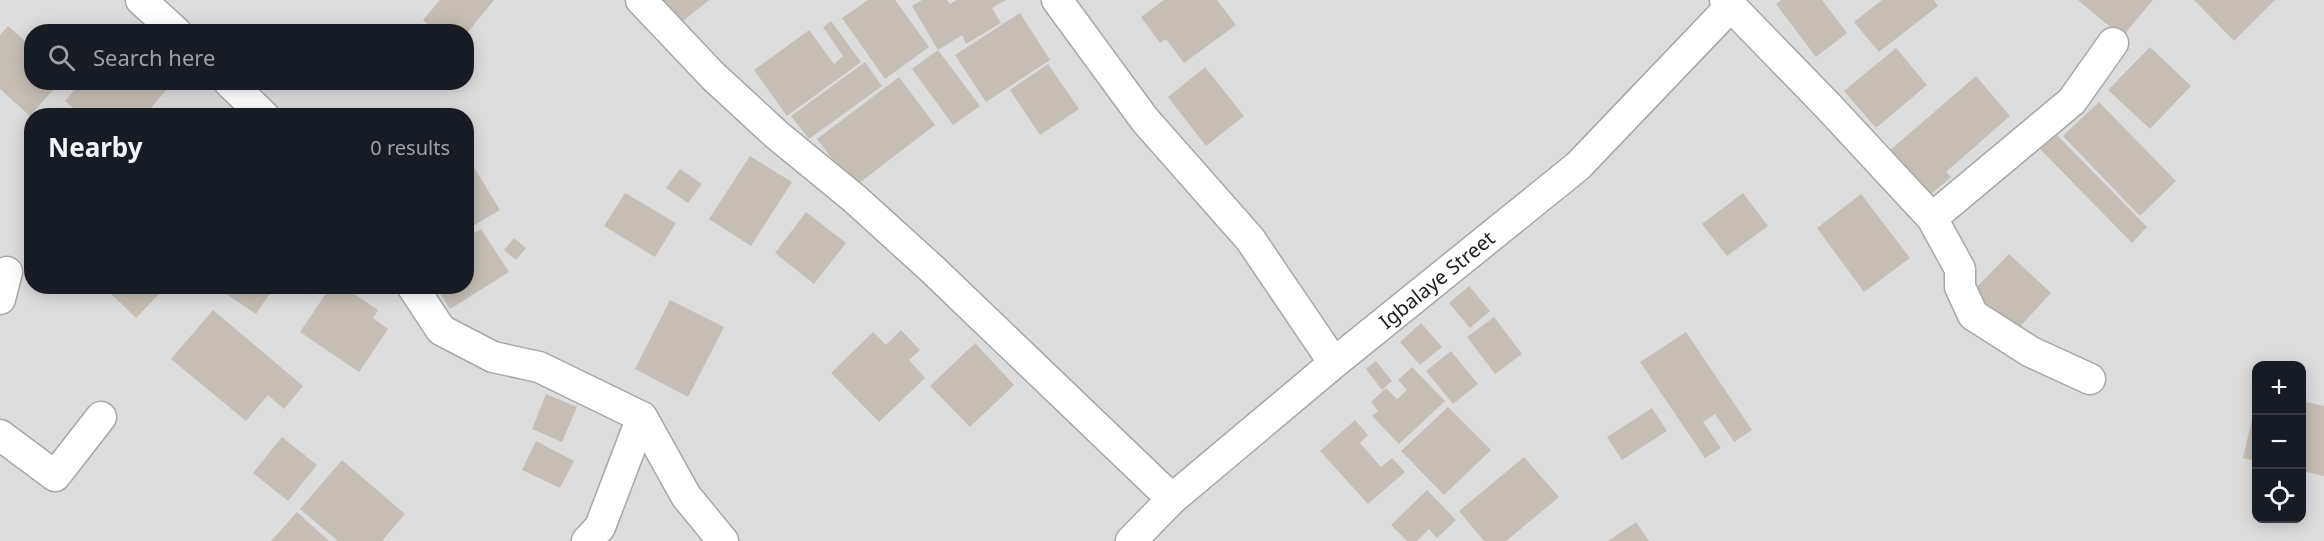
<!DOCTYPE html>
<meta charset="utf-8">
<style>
:root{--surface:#171b24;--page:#20242c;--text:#f1f3f6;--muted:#9ea1a6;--line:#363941}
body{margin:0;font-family:"Noto Sans",sans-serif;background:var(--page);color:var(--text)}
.controls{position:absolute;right:18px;bottom:18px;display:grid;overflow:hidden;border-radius:12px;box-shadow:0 3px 15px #0003}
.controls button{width:54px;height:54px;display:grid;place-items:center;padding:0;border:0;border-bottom:2px solid var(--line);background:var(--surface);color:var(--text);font:30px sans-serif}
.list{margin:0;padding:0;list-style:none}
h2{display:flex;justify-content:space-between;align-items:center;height:78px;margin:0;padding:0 24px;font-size:26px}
h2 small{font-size:20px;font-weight:400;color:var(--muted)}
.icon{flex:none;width:33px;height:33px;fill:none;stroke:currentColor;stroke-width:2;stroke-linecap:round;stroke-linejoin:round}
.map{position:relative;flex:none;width:2324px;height:541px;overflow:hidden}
.search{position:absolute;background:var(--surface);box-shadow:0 3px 15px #0003;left:24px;top:24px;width:450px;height:66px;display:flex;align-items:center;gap:15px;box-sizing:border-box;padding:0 21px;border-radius:24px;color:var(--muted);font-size:22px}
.panel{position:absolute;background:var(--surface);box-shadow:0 3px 15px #0003;left:24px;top:108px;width:450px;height:186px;border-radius:24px}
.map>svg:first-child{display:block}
.residential{fill:#dedddd;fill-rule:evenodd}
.building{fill:#c6beb5}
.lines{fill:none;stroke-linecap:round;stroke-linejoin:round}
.street-casing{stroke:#a7a7a7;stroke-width:33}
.street{stroke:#fff;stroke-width:30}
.labels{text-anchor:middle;stroke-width:4.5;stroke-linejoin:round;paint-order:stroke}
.street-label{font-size:20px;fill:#202020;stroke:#fff}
</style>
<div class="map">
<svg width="2324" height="541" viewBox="0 0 2324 541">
<rect width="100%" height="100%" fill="#f1eee6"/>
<!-- residential -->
<path class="residential" d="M0,0H2324V541H0ZM32,32H466V82H32ZM32,116H466V286H32ZM2256,366H2302V518H2256Z"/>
<!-- building -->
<path class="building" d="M440,0H494L468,32H436L423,20Z
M656,0H709L677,26Z
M868,0H895L929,47L885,79L842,18Z
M922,0H947L950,4L957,0H1006L992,8L1001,23L966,44L962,35L938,50L912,6Z
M1164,0H1217L1236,25L1184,63L1166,39L1160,43L1141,17Z
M1781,0H1822L1847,33L1816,57L1776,4Z
M1882,0H1934L1938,6L1879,52L1854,22Z
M2078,0H2153L2122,37Z
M2194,0H2275L2234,41Z
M1020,13L1050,60L986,102L955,55Z
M831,21L861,62L787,116L754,70L809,30L834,64L843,56L823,27Z
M8,26L32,47V82H60L30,116L0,89V35Z
M2150,47L2191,86L2150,129L2108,90Z
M1896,48L1927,85L1876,128L1844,91Z
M938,50L980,106L953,125L912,69Z
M865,62L882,86L809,139L791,116Z
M1048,64L1079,109L1040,135L1010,90Z
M1205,67L1244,116L1206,146L1168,97Z
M1976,76L2010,116L1946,172L1951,177L1929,196L1889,151Z
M899,77L935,125L854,187L817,139Z
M81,82H161L168,88L144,116H82L65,101Z
M2099,102L2176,181L2140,216L2063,136Z
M2055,133L2147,227L2132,243L2039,148Z
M466,154L500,210L466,230Z
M750,156L792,182L751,246L709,219Z
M680,169L702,184L688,203L666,188Z
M625,193L676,223L655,257L604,226Z
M1743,193L1768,226L1727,256L1702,224Z
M1861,194L1910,258L1864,292L1817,228Z
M806,212L846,243L814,284L775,253Z
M481,229L509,272L450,309L436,286H466V238Z
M514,238L526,248L516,260L504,250Z
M2009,254L2051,293L2015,332L1972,292Z
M103,286H167L136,318Z
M225,286H275L256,314L222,291Z
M299,286H317L311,295Z
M331,286H343L378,310L373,318L388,329L359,372L300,332Z
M1469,286L1490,311L1470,328L1449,303Z
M670,300L724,327L688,397L635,369Z
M213,310L303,386L284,409L268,395L246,421L171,359Z
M1494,317L1522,354L1495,374L1467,337Z
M1421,323L1442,347L1420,365L1400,342Z
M901,330L920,350L909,360L925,378L879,422L831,373L873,332L886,345Z
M1686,332L1752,430L1734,442L1715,414L1703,422L1721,448L1705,458L1640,362Z
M975,343L1014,385L970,427L930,386Z
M1451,351L1478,384L1453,404L1426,371Z
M1376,361L1392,381L1382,390L1366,369Z
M1412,367L1445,401L1399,444L1372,416L1378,411L1371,402L1386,388L1397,399L1407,390L1398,380Z
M546,394L577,407L562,442L532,429Z
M2302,401L2324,406V476L2302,471Z
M2256,403V461L2243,458Z
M1448,407L1491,450L1444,495L1401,451Z
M1652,408L1667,431L1622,460L1607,437Z
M1355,420L1368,435L1360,443L1381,467L1392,458L1405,472L1368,504L1320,451Z
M282,437L317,465L288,501L253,473Z
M536,441L574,461L560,488L522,470Z
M1524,457L1559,497L1506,541H1484L1459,511Z
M342,460L405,514L382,541H338L300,509Z
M1427,490L1456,520L1437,538L1429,529L1417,541H1407L1391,525Z
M297,512L329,541H271Z
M1636,522L1649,541H1608Z"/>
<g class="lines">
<!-- street casing -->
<g class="street-casing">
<path id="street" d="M141,0L176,32
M641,0L713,76L777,135L855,199L931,268L1172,499
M1057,0L1145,120L1250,239L1334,363
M1725,0L1828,106L1932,218L1960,269V287L1973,315L2031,352L2090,379
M229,82L264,116
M1932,218L2072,101L2113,43
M0,281L7,272L0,299
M412,286L441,330L493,357L539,367L642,417L686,496L723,541
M0,435L55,476L101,417
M587,541L600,527L642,417
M1131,541L1172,499L1334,363L1578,166L1730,7"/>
</g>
<!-- street -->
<use href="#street" class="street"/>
</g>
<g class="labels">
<!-- street labels -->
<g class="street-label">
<text transform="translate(1437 280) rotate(-39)" y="7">Igbalaye Street</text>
</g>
</g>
</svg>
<div class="controls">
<button>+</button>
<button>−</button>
<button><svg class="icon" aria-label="locate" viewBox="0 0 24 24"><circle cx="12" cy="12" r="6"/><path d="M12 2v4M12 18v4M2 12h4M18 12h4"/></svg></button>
</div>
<div class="search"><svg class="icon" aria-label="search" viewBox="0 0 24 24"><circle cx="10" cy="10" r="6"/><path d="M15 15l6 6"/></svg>Search here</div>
<section class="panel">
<h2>Nearby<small>0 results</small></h2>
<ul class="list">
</ul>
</section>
</div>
